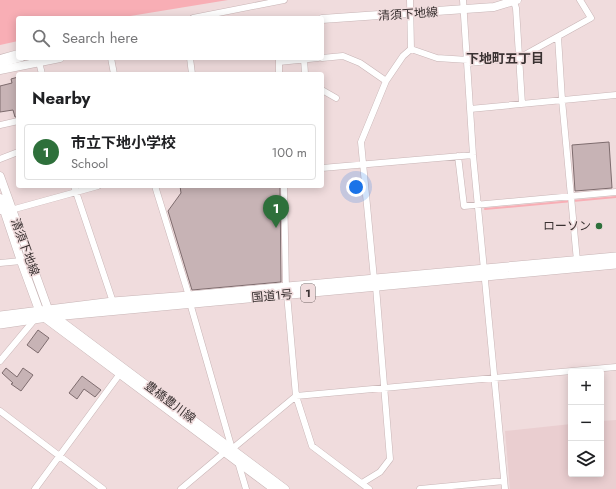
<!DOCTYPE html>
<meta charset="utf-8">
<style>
:root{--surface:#fff;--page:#f2f2f2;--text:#202124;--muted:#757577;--line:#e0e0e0;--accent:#2e703b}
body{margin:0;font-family:Jost,"Noto Sans JP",sans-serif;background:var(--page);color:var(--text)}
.controls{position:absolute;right:12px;bottom:12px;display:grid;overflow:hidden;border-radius:4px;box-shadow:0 2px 10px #0003}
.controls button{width:36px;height:36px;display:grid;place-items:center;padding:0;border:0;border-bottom:1px solid var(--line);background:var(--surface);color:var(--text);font:20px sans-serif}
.you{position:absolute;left:356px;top:187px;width:14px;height:14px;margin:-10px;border:3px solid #fff;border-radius:50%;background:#1a73e8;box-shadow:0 0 0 6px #1a73e833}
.badge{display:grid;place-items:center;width:26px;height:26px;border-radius:50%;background:var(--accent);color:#fff;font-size:13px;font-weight:700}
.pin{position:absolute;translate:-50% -33px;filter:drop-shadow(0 1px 2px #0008)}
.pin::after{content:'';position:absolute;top:21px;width:14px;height:12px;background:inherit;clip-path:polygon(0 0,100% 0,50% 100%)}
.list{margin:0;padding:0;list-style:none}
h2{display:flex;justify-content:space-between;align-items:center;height:52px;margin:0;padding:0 16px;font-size:17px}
h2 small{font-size:13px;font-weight:400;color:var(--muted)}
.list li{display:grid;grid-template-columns:26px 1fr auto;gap:12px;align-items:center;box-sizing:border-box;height:56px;margin:0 8px 8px;padding:0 8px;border:1px solid var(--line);border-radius:4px}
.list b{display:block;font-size:15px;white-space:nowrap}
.list p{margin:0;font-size:13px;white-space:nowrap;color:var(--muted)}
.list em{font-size:13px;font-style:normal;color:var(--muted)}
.icon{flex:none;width:22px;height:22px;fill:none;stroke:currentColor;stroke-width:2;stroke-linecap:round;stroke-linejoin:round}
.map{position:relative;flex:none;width:616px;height:489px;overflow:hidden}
.search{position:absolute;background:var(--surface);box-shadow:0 2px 10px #0003;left:16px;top:16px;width:308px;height:44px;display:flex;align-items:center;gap:10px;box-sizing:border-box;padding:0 14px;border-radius:4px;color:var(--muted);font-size:15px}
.panel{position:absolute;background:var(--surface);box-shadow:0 2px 10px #0003;left:16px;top:72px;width:308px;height:116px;border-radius:4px}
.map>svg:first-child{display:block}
.built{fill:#eaced0}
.water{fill:#f8aeb5}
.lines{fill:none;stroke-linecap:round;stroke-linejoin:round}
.stream{stroke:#f8aeb5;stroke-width:2}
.building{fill:#c7b3b5;stroke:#7e6c6e}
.minor-casing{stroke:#c8b5b6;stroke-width:7}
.major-casing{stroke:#c8b5b6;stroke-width:9}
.highway-casing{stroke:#c8b5b6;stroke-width:10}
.minor{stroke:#fff;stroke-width:6}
.major{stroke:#fff;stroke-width:8}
.highway{stroke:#fff;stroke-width:9}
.poi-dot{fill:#2e703b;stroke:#f0dcdd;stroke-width:1.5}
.labels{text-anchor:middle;stroke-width:3;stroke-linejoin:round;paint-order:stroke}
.shield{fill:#f0dcdd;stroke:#716565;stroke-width:1}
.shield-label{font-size:11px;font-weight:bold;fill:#3a3232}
.street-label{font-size:12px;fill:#3a3232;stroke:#f0dcdd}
.poi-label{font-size:12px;fill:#3a3232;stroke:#f0dcdd;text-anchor:end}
.neighbourhood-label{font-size:13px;font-weight:bold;fill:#3a3232;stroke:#f0dcdd}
</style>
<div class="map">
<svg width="616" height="489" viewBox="0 0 616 489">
<rect width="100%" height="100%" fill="#f0dcdd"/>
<!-- built -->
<path class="built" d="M616,420V489H510L505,431L571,424V474H601V421Z"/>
<!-- water -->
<path class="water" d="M0,0H228L118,18H18V41L0,45Z"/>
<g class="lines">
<!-- stream -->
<path class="stream" d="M485,209L616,197"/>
</g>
<!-- building -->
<path class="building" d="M18,77V117H15L13,110L0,112V86L12,83L11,79Z
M609,142L612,188L575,191L572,145Z
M180,186H280L281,282L192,290L168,211L181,193Z
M38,330L49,338L38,353L27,345Z
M6,368L17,377L23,368L33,375L21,391L11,384L13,383L2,373Z
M82,376L101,390L95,397L84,389L77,399L69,393Z"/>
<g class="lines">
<!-- minor casing -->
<g class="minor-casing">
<path id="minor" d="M463,0L473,155L505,489
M514,2L516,8L522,104
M193,18L284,0
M558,37L562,100L577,261
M411,49L437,58L468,60
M0,58L18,53
M111,58L114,74
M190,58L192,74
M322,58L343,56L360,63L386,81
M304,59L305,74
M279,60V74
M39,62L42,74
M279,62L318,58
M468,63L519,58L591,18L580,0
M0,64L22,58
M322,90L336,98
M470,109L616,95
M0,125L18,121
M458,156L464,206L616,192
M0,159L18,152
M322,168L473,155
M74,186L113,302
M155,186L189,296
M284,186L286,288
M0,211L11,210L98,186
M0,263L21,261
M374,279L361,142L386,81L403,56L411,49L410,0
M190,303L232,449L296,396L287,294
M0,361L35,319
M0,411L103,489
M238,462L246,489
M362,483L380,472L390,459L376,287
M35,489L119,375
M181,489L225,452
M369,489L312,446L296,396L616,367
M420,489L504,481"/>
</g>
<!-- major casing -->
<g class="major-casing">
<path id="major" d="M322,19L494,7L517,0
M0,70L60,58
M0,176L48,309L54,316L285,489
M0,198L21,261L39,310L45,318L274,489"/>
</g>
<!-- highway casing -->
<g class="highway-casing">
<path id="highway" d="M0,316L113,302L189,296L616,257
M0,324L54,316L616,264"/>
</g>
<!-- minor -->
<use href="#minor" class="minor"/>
<!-- major -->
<use href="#major" class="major"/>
<!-- highway -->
<use href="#highway" class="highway"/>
</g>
<!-- markers -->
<circle class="poi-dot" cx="599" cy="226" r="4"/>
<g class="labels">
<!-- shield labels -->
<rect class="shield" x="301" y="284" width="14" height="18" rx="3"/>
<g class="shield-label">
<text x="308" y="297">1</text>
</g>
<!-- street labels -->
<g class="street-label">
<text transform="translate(408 14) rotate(-4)" y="4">清須下地線</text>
<text transform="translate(25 247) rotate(70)" y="4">清須下地線</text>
<text transform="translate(272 296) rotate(-5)" y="4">国道1号</text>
<text transform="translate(170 402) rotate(37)" y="4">豊橋豊川線</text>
</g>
<!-- poi labels -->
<g class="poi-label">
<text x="591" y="230">ローソン</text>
</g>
<!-- neighbourhood labels -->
<g class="neighbourhood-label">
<text x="505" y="63">下地町五丁目</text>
</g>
</g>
</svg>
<div class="controls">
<button>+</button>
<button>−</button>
<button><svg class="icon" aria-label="layers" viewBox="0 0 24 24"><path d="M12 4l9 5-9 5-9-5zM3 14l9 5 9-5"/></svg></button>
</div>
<div class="you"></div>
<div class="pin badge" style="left:276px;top:228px">1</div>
<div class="search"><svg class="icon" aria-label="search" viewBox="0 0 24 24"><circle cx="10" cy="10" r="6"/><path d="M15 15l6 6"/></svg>Search here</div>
<section class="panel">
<h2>Nearby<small></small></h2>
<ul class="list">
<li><span class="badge">1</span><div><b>市立下地小学校</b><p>School</p></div><em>100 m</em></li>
</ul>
</section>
</div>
